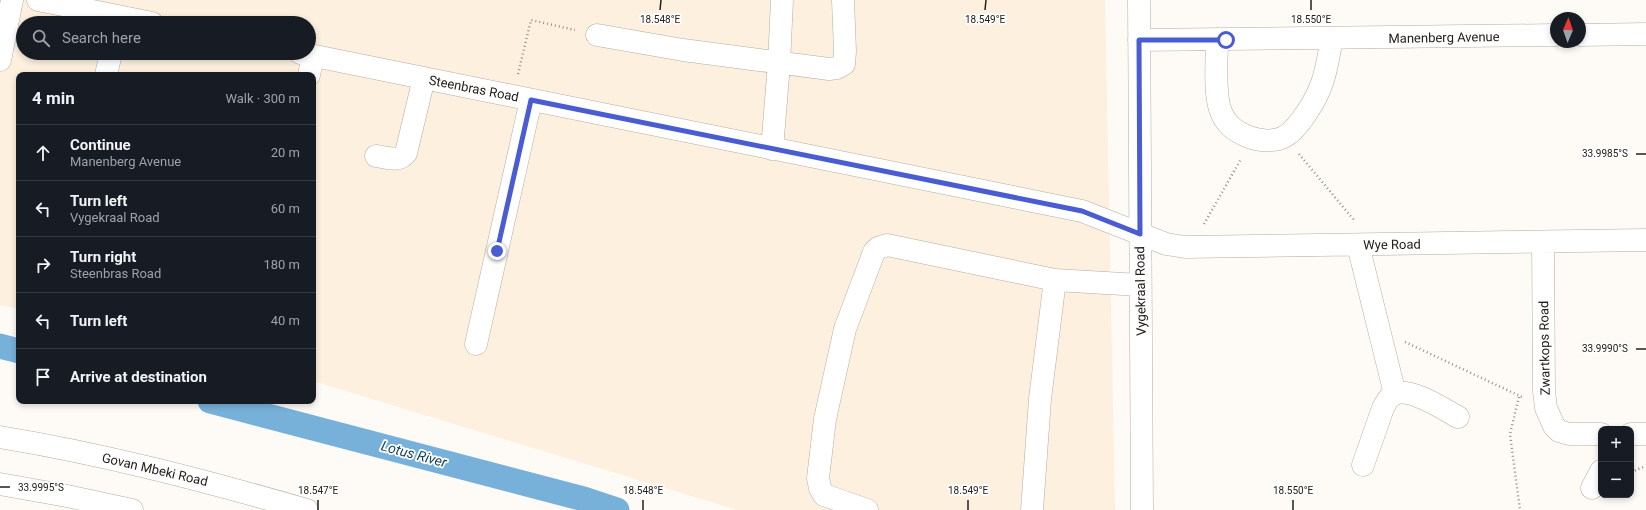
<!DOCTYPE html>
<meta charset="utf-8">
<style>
:root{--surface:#171b24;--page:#242831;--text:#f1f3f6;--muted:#9ea1a6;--line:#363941}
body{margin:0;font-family:Roboto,sans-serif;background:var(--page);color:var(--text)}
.controls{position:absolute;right:12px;bottom:12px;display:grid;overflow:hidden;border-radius:8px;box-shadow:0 2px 6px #0003}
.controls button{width:36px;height:36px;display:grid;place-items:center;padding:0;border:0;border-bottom:1px solid var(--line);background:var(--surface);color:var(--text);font:20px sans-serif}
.compass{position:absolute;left:1550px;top:12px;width:36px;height:36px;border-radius:50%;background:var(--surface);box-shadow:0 2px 6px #0003;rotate:2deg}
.stop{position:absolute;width:12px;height:12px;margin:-9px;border:3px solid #495cd1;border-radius:50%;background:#fff}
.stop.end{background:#495cd1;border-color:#fff;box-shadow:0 1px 4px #0008}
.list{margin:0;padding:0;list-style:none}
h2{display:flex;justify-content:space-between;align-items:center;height:52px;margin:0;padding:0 16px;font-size:17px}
h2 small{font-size:13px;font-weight:400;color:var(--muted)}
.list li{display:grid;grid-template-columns:26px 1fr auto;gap:12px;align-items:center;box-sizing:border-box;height:56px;padding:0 16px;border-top:1px solid var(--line)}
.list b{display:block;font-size:15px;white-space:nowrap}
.list p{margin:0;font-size:13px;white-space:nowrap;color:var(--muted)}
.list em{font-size:13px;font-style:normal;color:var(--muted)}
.icon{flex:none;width:22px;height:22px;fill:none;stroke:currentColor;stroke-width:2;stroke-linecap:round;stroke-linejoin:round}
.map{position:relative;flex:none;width:1646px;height:510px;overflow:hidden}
.search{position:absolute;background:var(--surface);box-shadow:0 2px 6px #0003;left:16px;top:16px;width:300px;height:44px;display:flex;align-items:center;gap:10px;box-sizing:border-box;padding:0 14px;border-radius:22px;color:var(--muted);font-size:15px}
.panel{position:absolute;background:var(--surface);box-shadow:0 2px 6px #0003;left:16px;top:72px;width:300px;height:332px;border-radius:8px}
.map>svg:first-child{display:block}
.built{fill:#fdf0de;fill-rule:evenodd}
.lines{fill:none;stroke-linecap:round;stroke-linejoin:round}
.canal{stroke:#77b1d9;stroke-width:25}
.minor-casing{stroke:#b4aca2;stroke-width:23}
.major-casing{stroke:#b4aca2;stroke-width:23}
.path{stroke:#94918c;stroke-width:2.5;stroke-dasharray:1 3;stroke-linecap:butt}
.minor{stroke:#fff;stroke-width:22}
.major{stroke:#fff;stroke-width:22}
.route{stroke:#495cd1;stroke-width:5}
.ticks{fill:none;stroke:#23201c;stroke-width:1.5}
.labels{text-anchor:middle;stroke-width:3.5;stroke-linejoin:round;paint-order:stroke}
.street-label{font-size:13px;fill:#23201c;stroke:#fff}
.water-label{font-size:14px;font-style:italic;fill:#16435f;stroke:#fff}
.ticks-label{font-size:10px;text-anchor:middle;fill:#23201c;stroke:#fff;stroke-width:3.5;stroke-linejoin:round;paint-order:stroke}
</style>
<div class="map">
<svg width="1646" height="510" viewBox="0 0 1646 510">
<rect width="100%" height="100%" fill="#fefbf6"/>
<!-- built -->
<path class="built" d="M0,0H1105L1115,510H737L313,381V75H19V309L0,305ZM23,23H309V53H23Z"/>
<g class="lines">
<!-- canal -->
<path class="canal" d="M0,346L19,351
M210,401L584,499L617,510"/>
<!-- minor casing -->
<g class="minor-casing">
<path id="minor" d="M38,0L152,23
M1139,0L1142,510
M597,35L683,50L829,69L837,68L844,64L845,51L843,0
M1580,35L1646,34
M1217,39C1217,58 1214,91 1220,109C1225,124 1234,131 1249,137C1259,141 1274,142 1284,137C1299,129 1317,98 1322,83C1327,69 1329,53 1332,38
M1139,40L1556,35
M300,53L1082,211L1166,244L1185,247L1646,240
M0,60L12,0
M106,75L111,53
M309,75L313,56
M772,149L779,64L782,0
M376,156C386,157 399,163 406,153L424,78
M1543,242L1544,391L1546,408L1554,426L1559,431L1569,434H1601
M1358,245L1395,394
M476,344L531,100
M1631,434H1646
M1363,465L1383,408C1386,403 1388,397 1394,394C1411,387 1443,409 1458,417
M1592,488L1601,471
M867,510L824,495L820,488L818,478L825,419L845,329L874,252L878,248L887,245L1055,280
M1032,510L1040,399L1055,280L1140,285"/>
</g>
<!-- major casing -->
<g class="major-casing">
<path id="major" d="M0,437C104,454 206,481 307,510
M0,484L67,496L132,510"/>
</g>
<!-- path -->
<path class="path" d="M518,74L531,20L575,30
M1299,154L1353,219V222
M1204,224L1241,159
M1405,342L1522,397
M1519,397L1510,434L1520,510
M1631,472L1646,466"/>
<!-- minor -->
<use href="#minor" class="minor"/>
<!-- major -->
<use href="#major" class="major"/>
</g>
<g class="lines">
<!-- route -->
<path class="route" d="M497,251L531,100L1082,211L1140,234L1139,40H1226"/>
</g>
<!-- ticks -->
<path class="ticks" d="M660,10L661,0M985,10L986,0M1311,10V0M1636,154H1646M1636,349H1646M0,487H10M318,510V500M643,510V500M968,510V500M1293,510V500"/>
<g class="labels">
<!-- street labels -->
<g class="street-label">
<text transform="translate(1444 37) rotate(-1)" y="5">Manenberg Avenue</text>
<text transform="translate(474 88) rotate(11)" y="5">Steenbras Road</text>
<text transform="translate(1392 244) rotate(-1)" y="5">Wye Road</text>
<text transform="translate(1140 291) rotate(-91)" y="5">Vygekraal Road</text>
<text transform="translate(1544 348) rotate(-91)" y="5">Zwartkops Road</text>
<text transform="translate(155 469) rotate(13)" y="5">Govan Mbeki Road</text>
</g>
<!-- water labels -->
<g class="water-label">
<text transform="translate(414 454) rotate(15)" y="5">Lotus River</text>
</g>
</g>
<g class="ticks-label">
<text x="660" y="23">18.548°E</text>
<text x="985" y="23">18.549°E</text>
<text x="1311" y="23">18.550°E</text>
<text x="1605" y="157">33.9985°S</text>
<text x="1605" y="352">33.9990°S</text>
<text x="41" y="491">33.9995°S</text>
<text x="318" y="494">18.547°E</text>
<text x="643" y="494">18.548°E</text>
<text x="968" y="494">18.549°E</text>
<text x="1293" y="494">18.550°E</text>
</g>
</svg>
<div class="controls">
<button>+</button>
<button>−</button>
</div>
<svg class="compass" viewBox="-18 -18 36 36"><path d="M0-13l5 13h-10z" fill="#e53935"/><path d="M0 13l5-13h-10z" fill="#9ea1a6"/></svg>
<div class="stop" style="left:1226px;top:40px"></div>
<div class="stop end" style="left:497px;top:251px"></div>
<div class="search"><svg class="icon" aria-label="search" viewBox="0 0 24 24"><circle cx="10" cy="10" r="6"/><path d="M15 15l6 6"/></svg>Search here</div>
<section class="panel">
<h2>4 min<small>Walk · 300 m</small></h2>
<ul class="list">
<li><svg class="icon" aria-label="ahead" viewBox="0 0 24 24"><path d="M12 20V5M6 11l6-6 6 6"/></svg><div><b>Continue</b><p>Manenberg Avenue</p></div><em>20 m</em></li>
<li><svg class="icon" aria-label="left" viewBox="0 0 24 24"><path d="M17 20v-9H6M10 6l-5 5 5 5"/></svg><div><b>Turn left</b><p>Vygekraal Road</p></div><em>60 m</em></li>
<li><svg class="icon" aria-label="right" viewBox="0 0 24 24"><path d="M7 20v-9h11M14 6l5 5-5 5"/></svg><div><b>Turn right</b><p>Steenbras Road</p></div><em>180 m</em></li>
<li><svg class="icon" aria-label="left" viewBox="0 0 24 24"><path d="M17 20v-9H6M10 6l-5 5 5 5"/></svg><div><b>Turn left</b></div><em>40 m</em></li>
<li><svg class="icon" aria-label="arrive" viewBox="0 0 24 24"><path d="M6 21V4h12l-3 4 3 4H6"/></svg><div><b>Arrive at destination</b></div></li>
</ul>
</section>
</div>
